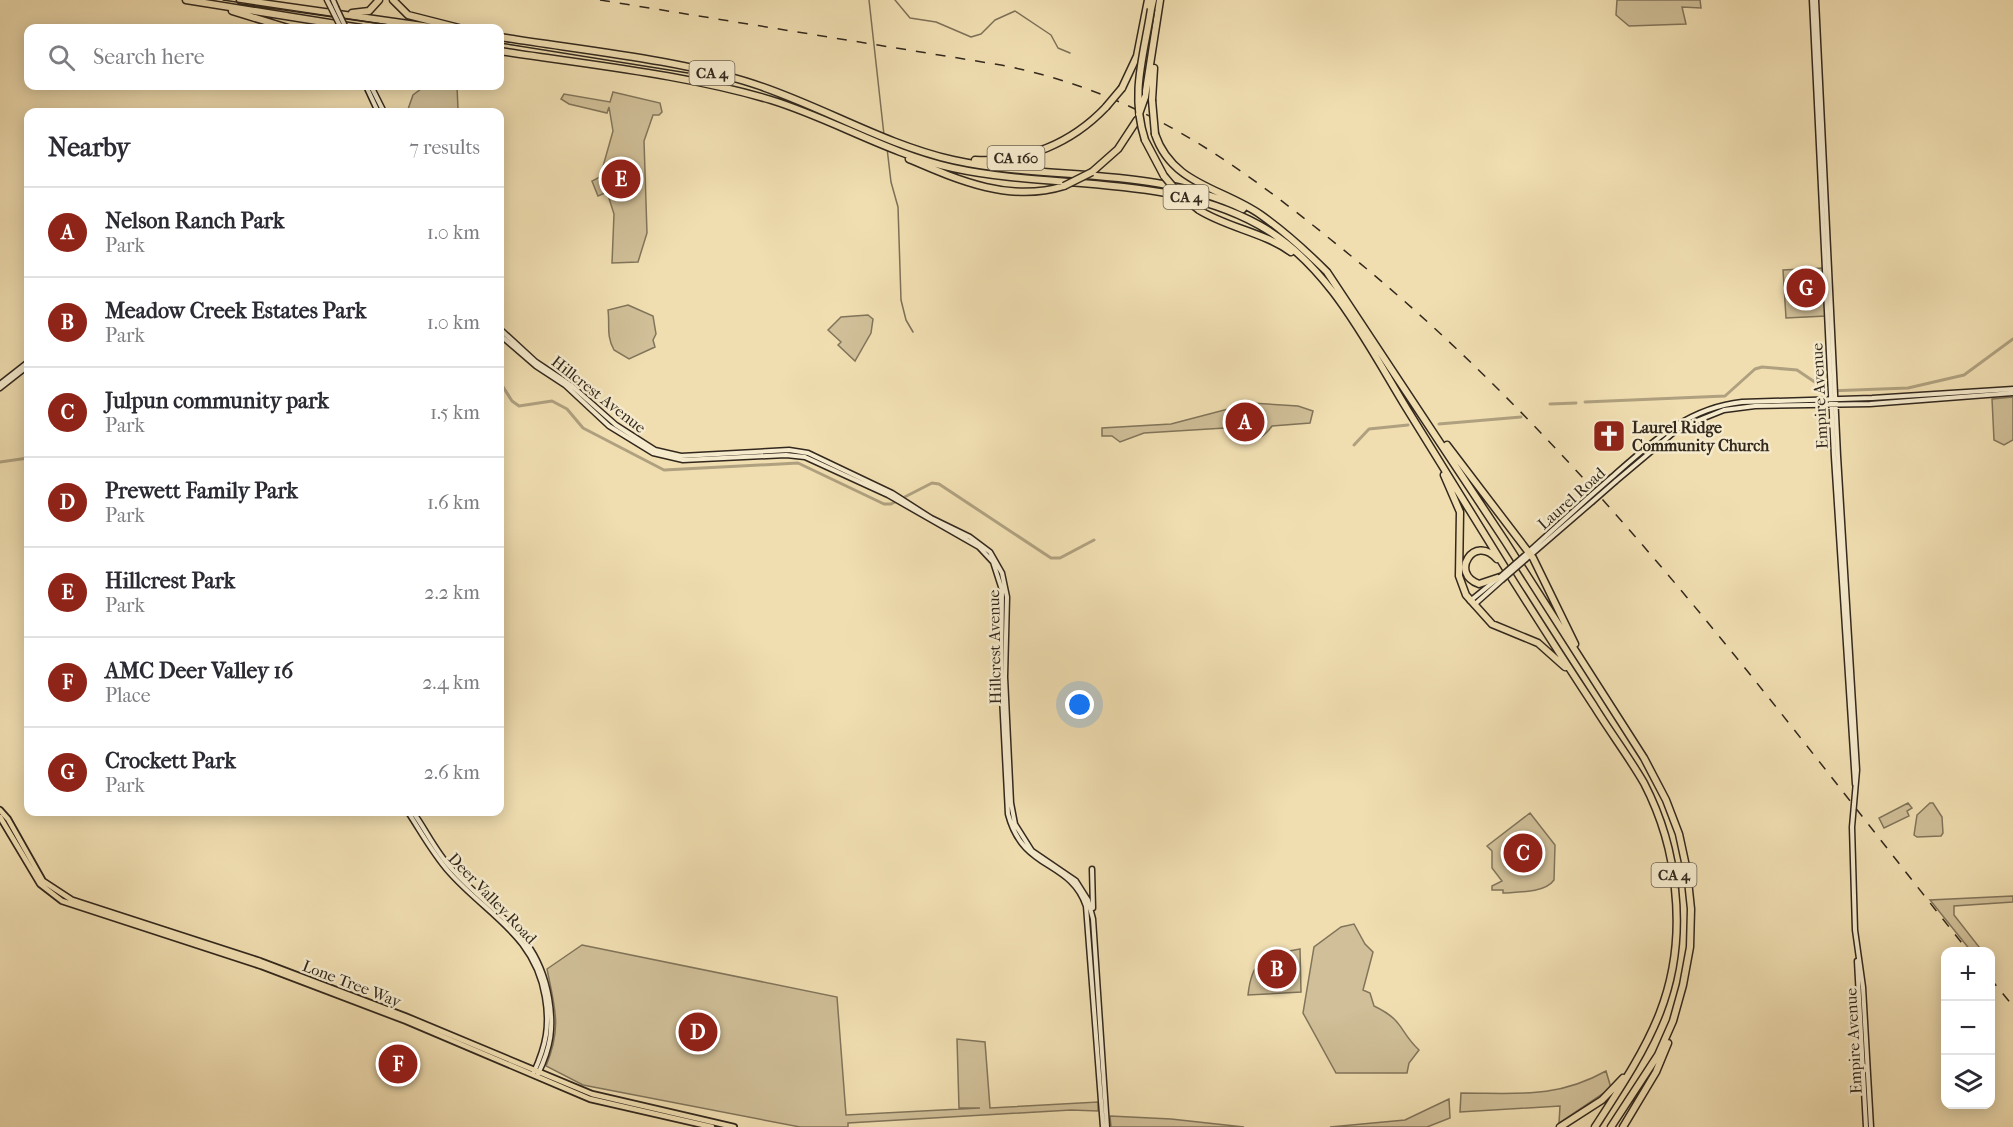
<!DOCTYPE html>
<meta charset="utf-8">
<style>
:root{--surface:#fff;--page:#f2f2f3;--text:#2b2b33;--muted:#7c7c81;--line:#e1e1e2;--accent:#8f2418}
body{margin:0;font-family:"IM FELL French Canon",serif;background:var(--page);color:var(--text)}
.controls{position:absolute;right:18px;bottom:18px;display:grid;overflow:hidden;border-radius:12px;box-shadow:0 3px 15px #0003}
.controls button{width:54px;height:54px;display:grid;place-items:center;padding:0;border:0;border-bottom:2px solid var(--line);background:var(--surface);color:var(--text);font:30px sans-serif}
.you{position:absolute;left:1080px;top:705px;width:21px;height:21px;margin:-15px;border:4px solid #fff;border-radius:50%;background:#1a73e8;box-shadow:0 0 0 9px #1a73e833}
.badge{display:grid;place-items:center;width:39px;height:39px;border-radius:50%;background:var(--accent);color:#fff;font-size:20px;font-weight:700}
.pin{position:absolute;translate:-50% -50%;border:3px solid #fff;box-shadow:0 2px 6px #0006}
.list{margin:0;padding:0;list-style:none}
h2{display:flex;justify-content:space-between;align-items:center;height:78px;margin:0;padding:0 24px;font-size:26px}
h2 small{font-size:20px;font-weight:400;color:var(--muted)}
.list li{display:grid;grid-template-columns:39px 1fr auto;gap:18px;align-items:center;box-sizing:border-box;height:90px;padding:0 24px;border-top:2px solid var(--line)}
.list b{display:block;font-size:22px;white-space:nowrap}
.list p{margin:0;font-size:20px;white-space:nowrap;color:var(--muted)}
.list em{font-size:20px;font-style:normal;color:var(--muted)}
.icon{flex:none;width:33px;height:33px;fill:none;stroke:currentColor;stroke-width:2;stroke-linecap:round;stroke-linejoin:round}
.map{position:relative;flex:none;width:2013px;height:1127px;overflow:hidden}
.search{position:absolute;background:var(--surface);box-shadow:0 3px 15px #0003;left:24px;top:24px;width:480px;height:66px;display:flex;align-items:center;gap:15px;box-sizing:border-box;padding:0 21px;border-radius:12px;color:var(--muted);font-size:22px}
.panel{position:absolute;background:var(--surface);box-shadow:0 3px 15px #0003;left:24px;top:108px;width:480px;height:708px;border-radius:12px}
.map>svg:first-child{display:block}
.green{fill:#d0bf98;stroke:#81745a;stroke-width:1.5}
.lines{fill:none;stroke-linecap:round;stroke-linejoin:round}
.stream{stroke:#7d7058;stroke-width:1.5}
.canal{stroke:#afa07f;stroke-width:3}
.secondary-casing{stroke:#32281d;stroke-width:7}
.primary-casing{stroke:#32281d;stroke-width:8}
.motorway-casing{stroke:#32281d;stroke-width:9}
.secondary{stroke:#f5eacc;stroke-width:4}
.primary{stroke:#f0deb1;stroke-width:4.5}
.motorway{stroke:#f0deb1;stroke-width:6}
.tram{stroke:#32281d;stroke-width:1.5}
.rail{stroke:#32281d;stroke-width:1.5;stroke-dasharray:10 10;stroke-linecap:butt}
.secondary-bridge-casing{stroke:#32281d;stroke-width:7;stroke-linecap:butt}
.motorway-bridge-casing{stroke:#32281d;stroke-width:9;stroke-linecap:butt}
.secondary-bridge{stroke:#f5eacc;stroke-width:4}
.motorway-bridge{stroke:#f0deb1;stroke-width:6}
.labels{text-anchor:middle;stroke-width:5;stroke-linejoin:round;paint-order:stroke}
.shield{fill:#f5eacc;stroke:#6c6252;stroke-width:1.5}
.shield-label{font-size:15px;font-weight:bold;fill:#32281d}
.street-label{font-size:16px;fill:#32281d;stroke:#f5eacc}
.poi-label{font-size:16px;font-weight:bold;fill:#32281d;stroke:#f5eacc;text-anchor:start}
</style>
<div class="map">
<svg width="2013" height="1127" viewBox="0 0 2013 1127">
<rect width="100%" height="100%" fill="#f0deb1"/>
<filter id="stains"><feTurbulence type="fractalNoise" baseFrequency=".00333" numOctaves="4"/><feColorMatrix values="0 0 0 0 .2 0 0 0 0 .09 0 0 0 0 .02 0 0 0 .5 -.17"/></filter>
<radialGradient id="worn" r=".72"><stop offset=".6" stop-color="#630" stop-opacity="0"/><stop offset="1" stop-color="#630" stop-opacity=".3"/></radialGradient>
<!-- green -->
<path class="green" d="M1617,0H1700L1701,8L1682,7L1686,24L1629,26L1616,15Z
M425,86H457L458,109L449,112H407L413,95Z
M613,92L660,103L662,112L659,115H653L644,141L647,233L638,262L612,263L614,214L607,192L598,196L592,181L600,177L613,131L609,107L607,113L569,104L561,99L564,94L610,102Z
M1823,268L1826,316L1786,318L1783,270Z
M628,305L653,316L656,334L653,340L655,347L629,359L614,350C606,335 610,326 608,310Z
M868,315L873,319L871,333L855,361L838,345L841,342L828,330L841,317Z
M2013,397V440L2004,445L1994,440L1992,399Z
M1251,403L1298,406L1313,411L1310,423L1272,426C1266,435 1252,446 1241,441C1236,438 1231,431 1225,428L1144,433L1120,442L1112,436H1102V428L1171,424Z
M1908,803L1912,808L1907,811L1909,816L1884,828L1879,818Z
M1930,803H1933L1942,817L1943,833L1941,836L1917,837L1914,835L1917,815Z
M1530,813L1555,845L1554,880C1545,893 1518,892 1503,893V890H1492V886L1502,881L1492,868V851L1487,846Z
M2013,896V902L1954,906V915L1983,952L1971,951L1930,900Z
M1354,924L1365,944L1373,952L1363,990L1370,993L1374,1006C1405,1021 1398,1030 1419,1050L1409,1063L1407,1073H1336L1303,1013L1314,947L1341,927Z
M582,945L837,997L846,1115L980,1108H959L957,1039L985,1042L990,1108L1098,1102V1111L1071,1110L848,1123V1127H800L583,1085L546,1066C562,1027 555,1009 547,969Z
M1300,949L1301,992L1248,995C1252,956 1266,956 1300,949Z
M1606,1071L1611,1088L1559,1123L1560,1106L1460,1112L1461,1093C1516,1093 1556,1099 1606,1071Z
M1449,1099L1450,1118L1427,1127H1330L1405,1120Z
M1110,1116L1171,1119L1244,1127H1111Z"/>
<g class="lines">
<!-- stream -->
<path class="stream" d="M869,0L884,135
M895,0L910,18L936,22L971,37L981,34L995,20L1015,11L1051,35L1058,48L1070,53
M887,148L891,182L898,207L901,300L906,320L913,332"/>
<!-- canal -->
<path class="canal" d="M500,382L512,401L519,406L552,401L567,409L583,428L664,470L798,463L884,504H891L932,483L939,484L1051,558H1060L1094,540
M1585,402L1725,396L1755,369L1762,367L1797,370L1828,391L1908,388L1964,375L2013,339
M1550,404L1576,403
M1439,424L1521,417
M1354,445L1369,429L1408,425
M0,462L28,458"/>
<!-- secondary casing -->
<g class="secondary-casing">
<path id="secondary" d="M327,0L331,8
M333,0L336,7
M1812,0L1834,457L1855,784
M1816,0L1838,456L1857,770L1852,827L1855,930L1863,987L1871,1127
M366,86L378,112
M371,86L384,112
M500,329L536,362L572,386L616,425L655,450L681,456L789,450L808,453L892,493L931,518L970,537L990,552L1002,573L1007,597L1005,677L1011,803L1015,824L1032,851L1076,881L1088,900L1093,919L1107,1127
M500,335L536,366L565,385L609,426L653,453L683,460L786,455L805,457L888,495L979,547L993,562L1002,590L1001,677L1008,814C1023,872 1070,859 1086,906L1103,1127
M0,384L28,362
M0,388L28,366
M1612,477C1652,442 1687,408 1742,402L1872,398L2013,389
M1616,481L1679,428L1724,410L1755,406L1870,404L2013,393
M1524,556L1588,498
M1526,559L1592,502
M1470,601L1497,579
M1474,605L1502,580
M408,812C421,832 433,854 449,872C487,915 535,935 545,997C550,1026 546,1045 534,1072
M413,812C426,830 436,852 452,869C494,916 537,930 549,998C554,1028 551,1047 538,1074
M1092,869L1093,908
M1857,961L1866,1127"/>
</g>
<!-- primary casing -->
<g class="primary-casing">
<path id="primary" d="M0,810L8,819L43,881L72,900L260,961L405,1016L592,1094L734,1127
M0,817L40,884L62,901L261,966L406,1021L590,1099L712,1127"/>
</g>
<!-- motorway casing -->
<g class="motorway-casing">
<path id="motorway" d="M186,0L361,28
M240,0L437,28
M393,0L408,15L459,28
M1151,9L1153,0
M232,11L288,28
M352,13L369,11L379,0
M500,37C580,50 677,59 754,84C822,106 883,144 953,160C1048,181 1153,166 1243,209
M500,51C590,65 684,74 771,100C833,119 889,154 953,168C1054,190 1165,173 1259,225C1329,264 1367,344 1407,409C1443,467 1478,524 1514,582C1540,623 1567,665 1594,706C1610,732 1629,757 1644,783C1661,816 1672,852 1675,889C1686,990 1647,1047 1595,1127
M1122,88L1137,56L1148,0
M1145,97L1160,0
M1152,100L1154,68
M1155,134C1172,185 1223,188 1261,215C1285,232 1307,252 1327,272L1505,541L1644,758L1666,800L1679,834L1687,871L1691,909L1690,947L1683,985L1673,1021L1658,1055L1611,1127
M1145,140L1164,176
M909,159C958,180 1010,203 1064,186
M975,160C1025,163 1072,143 1106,107
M1092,172L1118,149L1137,120
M1199,210C1228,228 1263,232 1291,252
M1447,445L1533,558L1575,644
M1444,475L1460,512L1459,576L1466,595L1492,624L1538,643L1565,667
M1497,559C1474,533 1449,574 1479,584L1500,577
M1560,1127L1602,1100L1623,1078
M1623,1127L1656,1072L1668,1043"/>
</g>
<!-- secondary -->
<use href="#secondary" class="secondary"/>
<!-- primary -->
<use href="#primary" class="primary"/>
<!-- motorway -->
<use href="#motorway" class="motorway"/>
<!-- tram -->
<path class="tram" d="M223,0L409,28
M500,43L688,73"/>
<!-- rail -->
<path class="rail" d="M600,0L1001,65C1138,92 1233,160 1340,247C1589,447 1771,704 1969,952
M1990,978L2013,1006"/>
<!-- secondary-bridge casing -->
<g class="secondary-bridge-casing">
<path id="secondary-bridge" d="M336,7L346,28
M331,8L341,28
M1588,498L1612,477
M1592,502L1616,481
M1500,577L1524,556
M1502,580L1526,559"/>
</g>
<!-- motorway-bridge casing -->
<g class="motorway-bridge-casing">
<path id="motorway-bridge" d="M1152,100L1155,134
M1106,107L1122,88
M1139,114L1145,97
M1145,140C1130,94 1144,55 1151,9
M1164,176L1180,195L1199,210
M1064,186L1092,172"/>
</g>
<!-- secondary-bridge -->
<use href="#secondary-bridge" class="secondary-bridge"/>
<!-- motorway-bridge -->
<use href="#motorway-bridge" class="motorway-bridge"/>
</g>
<!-- icons -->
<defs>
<g id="church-square" transform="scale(1.725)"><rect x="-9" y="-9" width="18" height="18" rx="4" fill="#8f2418" stroke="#f5eacc"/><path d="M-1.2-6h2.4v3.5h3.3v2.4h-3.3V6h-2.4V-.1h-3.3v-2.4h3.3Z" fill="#fff"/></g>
</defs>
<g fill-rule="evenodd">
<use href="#church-square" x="1609" y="436"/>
</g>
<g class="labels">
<!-- shield labels -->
<g class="shield">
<rect x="689.5" y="61" width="45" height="24" rx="4.5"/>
<rect x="987.5" y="146" width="57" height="24" rx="4.5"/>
<rect x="1163.5" y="185" width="45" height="24" rx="4.5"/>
<rect x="1651.5" y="863" width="45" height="24" rx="4.5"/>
</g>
<g class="shield-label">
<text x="712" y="78">CA 4</text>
<text x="1016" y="163">CA 160</text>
<text x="1186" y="202">CA 4</text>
<text x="1674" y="880">CA 4</text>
</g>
<!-- street labels -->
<g class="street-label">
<text transform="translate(599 394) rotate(38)" y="6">Hillcrest Avenue</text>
<text transform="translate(1819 396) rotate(-93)" y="6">Empire Avenue</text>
<text transform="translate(1571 498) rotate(-42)" y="6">Laurel Road</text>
<text transform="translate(994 647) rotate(-91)" y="6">Hillcrest Avenue</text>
<text transform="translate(493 898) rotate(46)" y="6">Deer Valley Road</text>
<text transform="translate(352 983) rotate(21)" y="6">Lone Tree Way</text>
<text transform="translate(1853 1041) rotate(-93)" y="6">Empire Avenue</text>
</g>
<!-- poi labels -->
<g class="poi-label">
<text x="1632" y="433">Laurel Ridge<tspan x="1632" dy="18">Community Church</tspan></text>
</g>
</g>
<rect width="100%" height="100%" filter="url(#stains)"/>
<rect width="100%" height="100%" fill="url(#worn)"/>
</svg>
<div class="controls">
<button>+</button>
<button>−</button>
<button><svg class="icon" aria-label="layers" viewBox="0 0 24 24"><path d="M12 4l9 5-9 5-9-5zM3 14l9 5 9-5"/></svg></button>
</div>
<div class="you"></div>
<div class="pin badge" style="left:1245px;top:422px">A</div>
<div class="pin badge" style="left:1277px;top:969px">B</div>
<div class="pin badge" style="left:1523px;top:853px">C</div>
<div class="pin badge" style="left:698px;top:1032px">D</div>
<div class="pin badge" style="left:621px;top:179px">E</div>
<div class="pin badge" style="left:398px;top:1064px">F</div>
<div class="pin badge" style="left:1806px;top:288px">G</div>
<div class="search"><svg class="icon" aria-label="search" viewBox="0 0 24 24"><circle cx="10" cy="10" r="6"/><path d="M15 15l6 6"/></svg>Search here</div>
<section class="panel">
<h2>Nearby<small>7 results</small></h2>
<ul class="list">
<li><span class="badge">A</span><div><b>Nelson Ranch Park</b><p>Park</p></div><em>1.0 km</em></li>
<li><span class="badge">B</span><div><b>Meadow Creek Estates Park</b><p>Park</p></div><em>1.0 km</em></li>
<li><span class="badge">C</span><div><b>Julpun community park</b><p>Park</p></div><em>1.5 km</em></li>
<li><span class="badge">D</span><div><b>Prewett Family Park</b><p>Park</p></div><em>1.6 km</em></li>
<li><span class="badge">E</span><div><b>Hillcrest Park</b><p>Park</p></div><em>2.2 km</em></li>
<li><span class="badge">F</span><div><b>AMC Deer Valley 16</b><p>Place</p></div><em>2.4 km</em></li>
<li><span class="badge">G</span><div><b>Crockett Park</b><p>Park</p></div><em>2.6 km</em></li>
</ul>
</section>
</div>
